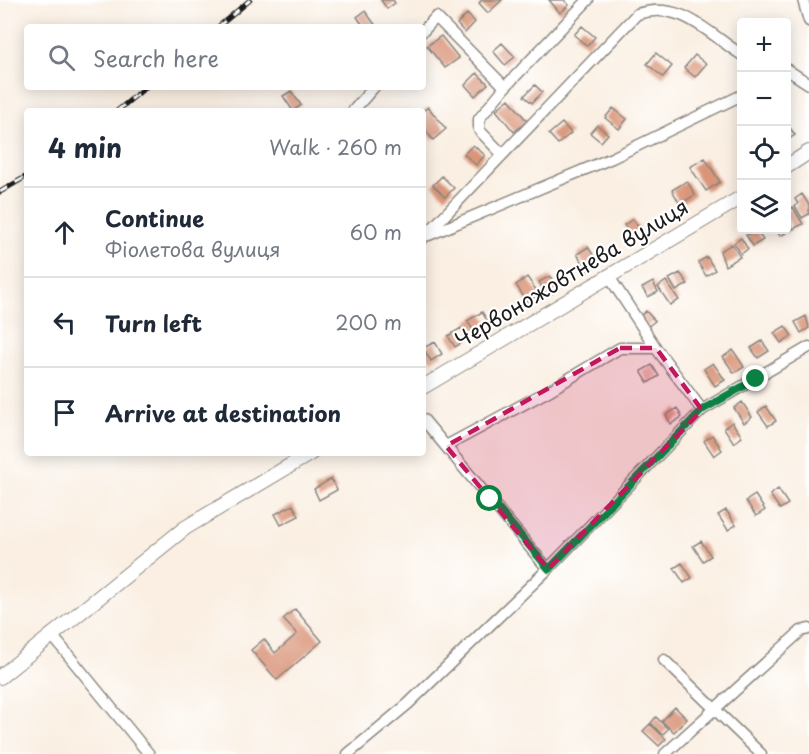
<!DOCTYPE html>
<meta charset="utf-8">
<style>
:root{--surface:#fff;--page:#f6f6f7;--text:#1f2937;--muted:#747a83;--line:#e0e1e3}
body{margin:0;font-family:"Playpen Sans",sans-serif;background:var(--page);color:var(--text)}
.controls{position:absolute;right:18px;top:18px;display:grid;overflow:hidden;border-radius:6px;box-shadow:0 3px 15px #0003}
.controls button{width:54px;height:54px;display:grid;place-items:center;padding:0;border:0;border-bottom:2px solid var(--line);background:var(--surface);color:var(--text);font:30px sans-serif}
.stop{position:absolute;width:18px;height:18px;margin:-14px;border:4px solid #0b8043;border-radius:50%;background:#fff}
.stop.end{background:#0b8043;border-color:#fff;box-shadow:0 2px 6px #0008}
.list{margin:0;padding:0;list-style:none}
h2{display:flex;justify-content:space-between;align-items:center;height:78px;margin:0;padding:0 24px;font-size:26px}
h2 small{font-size:20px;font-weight:400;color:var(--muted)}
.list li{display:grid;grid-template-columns:39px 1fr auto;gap:18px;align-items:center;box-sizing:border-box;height:90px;padding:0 24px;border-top:2px solid var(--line)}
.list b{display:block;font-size:22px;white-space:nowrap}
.list p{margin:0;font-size:20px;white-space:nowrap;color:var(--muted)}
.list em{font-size:20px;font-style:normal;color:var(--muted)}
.icon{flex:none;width:33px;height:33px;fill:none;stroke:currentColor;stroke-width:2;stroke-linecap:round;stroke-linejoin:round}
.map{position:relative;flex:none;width:809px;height:754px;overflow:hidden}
.search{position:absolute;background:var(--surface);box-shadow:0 3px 15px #0003;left:24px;top:24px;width:402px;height:66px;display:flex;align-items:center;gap:15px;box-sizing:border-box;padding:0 21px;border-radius:6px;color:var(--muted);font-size:22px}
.panel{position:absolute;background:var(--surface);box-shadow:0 3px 15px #0003;left:24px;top:108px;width:402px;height:348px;border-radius:6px}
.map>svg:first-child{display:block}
.building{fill:#da9579}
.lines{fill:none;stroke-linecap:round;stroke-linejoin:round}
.minor-casing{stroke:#8b867f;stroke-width:13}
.tertiary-casing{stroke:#8b867f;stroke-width:16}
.minor{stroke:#fff;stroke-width:10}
.tertiary{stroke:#fff;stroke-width:14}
.rail-casing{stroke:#1c1c1c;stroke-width:5}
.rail{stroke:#fff;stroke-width:3;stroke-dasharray:9;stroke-linecap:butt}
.route{stroke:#0b8043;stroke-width:8}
.marked{fill:#c2185b;fill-opacity:0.2;stroke:#c2185b;stroke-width:4.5;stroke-dasharray:12 8;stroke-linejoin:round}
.labels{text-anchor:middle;stroke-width:4.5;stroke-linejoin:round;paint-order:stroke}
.street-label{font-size:21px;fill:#1c1c1c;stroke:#fff}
</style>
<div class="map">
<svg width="809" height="754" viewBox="0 0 809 754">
<rect width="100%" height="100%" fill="#fff"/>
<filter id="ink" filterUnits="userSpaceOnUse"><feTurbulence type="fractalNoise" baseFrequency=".0167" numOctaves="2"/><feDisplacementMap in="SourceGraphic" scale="12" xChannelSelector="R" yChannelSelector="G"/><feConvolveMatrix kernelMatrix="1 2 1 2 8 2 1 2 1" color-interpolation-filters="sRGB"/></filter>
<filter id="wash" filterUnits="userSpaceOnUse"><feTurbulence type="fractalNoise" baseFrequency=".008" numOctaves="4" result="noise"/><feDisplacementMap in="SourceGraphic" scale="24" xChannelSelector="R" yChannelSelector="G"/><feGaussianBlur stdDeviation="1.35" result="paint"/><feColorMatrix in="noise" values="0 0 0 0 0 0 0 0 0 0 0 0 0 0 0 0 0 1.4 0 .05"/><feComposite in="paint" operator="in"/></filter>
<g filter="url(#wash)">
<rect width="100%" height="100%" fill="#faefe2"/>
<g id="blocks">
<!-- building -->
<path class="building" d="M381,0H393L395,3L387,9Z
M482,0H502L488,13L479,3Z
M549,0H564L569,5L560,13Z
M365,11L376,26L374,27H364L357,17Z
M467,14L475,22L465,33L457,24Z
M582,26L595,37L587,46L574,35Z
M441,36L459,58L445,68L427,46Z
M502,43L515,57L505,65L493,51Z
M656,53L672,66L663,77L647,64Z
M695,55L706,64L695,77L684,68Z
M477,73L488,84L475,96L465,85Z
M535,85L542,92L532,103L524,96Z
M291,91L301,105L293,111L283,96Z
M509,99L527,121L514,132L496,110Z
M428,107L446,129L433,140L423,127V111Z
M613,108L627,119L619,129L605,118Z
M786,122L795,135L786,141Z
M562,123L571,133L558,144L549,134Z
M597,125L608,134L601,142L590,133Z
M473,145L485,155L476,165L464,154Z
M705,158L720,182L706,191L690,167Z
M442,176L454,188L445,197L433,185Z
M687,181L695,195L680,204L672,190Z
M802,194L809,205V214L802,218L795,206L798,204L795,199Z
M793,207L803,224L793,229L786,218V211Z
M633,219L643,234L634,240L624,225Z
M786,225L791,230L780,236L776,230H786Z
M757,230L763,240L753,246L746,235Z
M741,238L748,249L741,254L734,243Z
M732,244L740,257L725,266L720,251Z
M588,247L599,264L588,271L577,254Z
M707,257L715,270L706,276L698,262Z
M680,273L688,284L676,291L669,279Z
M550,276L558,290L547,296L539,282Z
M527,277L539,294L527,302L516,285Z
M666,281L679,300L670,305L658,287Z
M653,282L658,292L648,297L642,288Z
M646,311L655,321L647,327L639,317Z
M482,312L488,322L474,331L467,321Z
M806,316L809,328L801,333L795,322Z
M785,326L792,336L781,343L774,333Z
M461,328L468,339L455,347L448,336Z
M762,341L769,351L758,358L751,348Z
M435,342L442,354L431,361L423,348Z
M733,350L744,367L734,373L723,357Z
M713,363L725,380L715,386L704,369Z
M652,365L659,376L648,383L641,371Z
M742,402L752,417L744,423L734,408Z
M766,406L776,421L768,426L758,412Z
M677,408L682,417L671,424L666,415Z
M732,422L742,437L734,443L724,428Z
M712,435L722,450L714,456L704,441Z
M331,479L337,490L319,500L314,489Z
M778,489L788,504L780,509L770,495Z
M755,495L765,510L756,516L746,501Z
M293,505L299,516L281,525L275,514Z
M726,510L736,525L728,530L718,515Z
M701,541L711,556L703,561L693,546Z
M682,563L692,578L684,583L674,568Z
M295,609L322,641L277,680L251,650L264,639L275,653L297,634L283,619Z
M675,707L687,719L674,732L662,721Z
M656,717L668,729L662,735L651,723Z
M650,724L666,739L659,746L643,731Z"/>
</g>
</g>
<g filter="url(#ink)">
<use href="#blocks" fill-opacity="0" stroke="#8b867f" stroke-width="1.5"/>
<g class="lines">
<!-- minor casing -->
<g class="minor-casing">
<path id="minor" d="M803,0L809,21
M423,31L436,17L505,87
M786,69L809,84
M353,111L374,87
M502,154L479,130V119L505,87L588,0
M429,235L612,158L742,95
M423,238L637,14C682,0 707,33 742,55
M608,275L656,348L702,410
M423,419L548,569
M446,446L550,390L620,348H656
M51,634L149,754
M664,660L761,754
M348,754L408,704L548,569L702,410L809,347
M665,754L801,631L809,629"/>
</g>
<!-- tertiary casing -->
<g class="tertiary-casing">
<path id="tertiary" d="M786,167L809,152
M423,387L742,197
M0,677L185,528L311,453"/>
</g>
<!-- minor -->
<use href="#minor" class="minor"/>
<!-- tertiary -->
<use href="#tertiary" class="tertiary"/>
<!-- rail casing -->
<g class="rail-casing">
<path id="rail" d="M218,27L250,0
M117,111L146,87
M0,192L27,176"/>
</g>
<!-- rail -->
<use href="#rail" class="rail"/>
</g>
</g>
<g class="lines" filter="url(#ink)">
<!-- route -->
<path class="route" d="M490,499L549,569L702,410L756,379"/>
</g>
<!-- marked area -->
<path class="marked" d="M620,348H656L702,410L548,569L446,446Z"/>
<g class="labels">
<!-- street labels -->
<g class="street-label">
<text transform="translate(572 274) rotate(-31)" y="7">Червоножовтнева вулиця</text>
</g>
</g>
</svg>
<div class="controls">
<button>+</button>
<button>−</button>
<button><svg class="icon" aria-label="locate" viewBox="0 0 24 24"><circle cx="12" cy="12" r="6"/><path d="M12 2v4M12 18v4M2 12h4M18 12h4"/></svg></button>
<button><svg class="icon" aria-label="layers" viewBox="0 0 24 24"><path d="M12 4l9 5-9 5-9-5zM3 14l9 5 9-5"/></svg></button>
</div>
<div class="stop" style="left:490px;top:499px"></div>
<div class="stop end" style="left:756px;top:379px"></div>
<div class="search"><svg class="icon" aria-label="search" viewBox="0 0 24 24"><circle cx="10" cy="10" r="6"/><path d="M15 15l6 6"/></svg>Search here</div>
<section class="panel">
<h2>4 min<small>Walk · 260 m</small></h2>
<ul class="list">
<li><svg class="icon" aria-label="ahead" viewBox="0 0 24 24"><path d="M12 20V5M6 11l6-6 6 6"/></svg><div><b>Continue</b><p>Фіолетова вулиця</p></div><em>60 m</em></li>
<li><svg class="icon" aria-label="left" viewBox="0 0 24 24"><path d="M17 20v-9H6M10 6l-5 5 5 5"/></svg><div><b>Turn left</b></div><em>200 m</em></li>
<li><svg class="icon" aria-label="arrive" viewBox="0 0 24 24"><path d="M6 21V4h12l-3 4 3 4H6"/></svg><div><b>Arrive at destination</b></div></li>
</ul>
</section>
</div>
